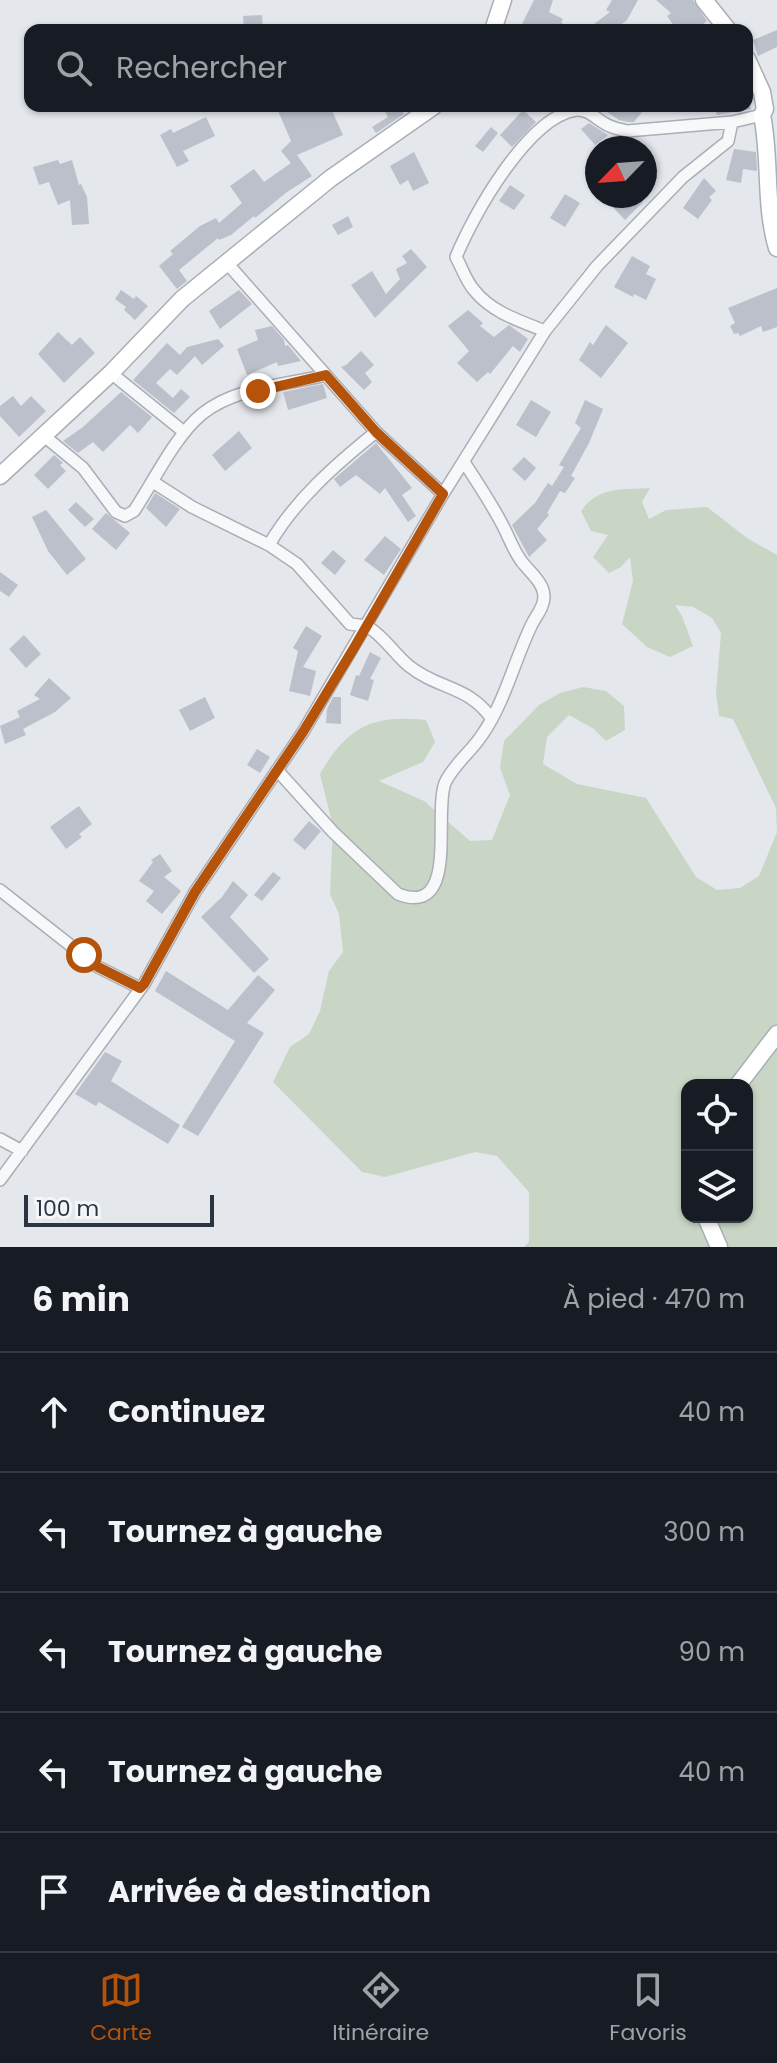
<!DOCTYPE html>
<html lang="fr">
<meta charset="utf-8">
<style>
:root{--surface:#171b24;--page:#20242c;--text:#f1f3f6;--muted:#9ea1a6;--line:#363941;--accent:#b45309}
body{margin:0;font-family:Poppins,sans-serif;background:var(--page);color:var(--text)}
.controls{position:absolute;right:24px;bottom:24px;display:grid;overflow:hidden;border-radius:16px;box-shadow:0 2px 6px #0004}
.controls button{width:72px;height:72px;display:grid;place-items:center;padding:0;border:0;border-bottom:2px solid var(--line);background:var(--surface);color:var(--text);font:40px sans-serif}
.compass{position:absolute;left:585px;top:136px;width:72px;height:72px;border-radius:50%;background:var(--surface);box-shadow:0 2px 6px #0004;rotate:245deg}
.scale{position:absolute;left:24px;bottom:20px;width:190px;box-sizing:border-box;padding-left:8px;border:4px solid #2b3445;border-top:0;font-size:22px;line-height:28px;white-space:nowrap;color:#2b3445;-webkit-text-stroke:6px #f4f6f9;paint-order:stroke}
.stop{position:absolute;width:24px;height:24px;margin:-18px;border:6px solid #b45309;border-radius:50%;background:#fff}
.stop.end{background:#b45309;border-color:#fff;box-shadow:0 2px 8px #0008}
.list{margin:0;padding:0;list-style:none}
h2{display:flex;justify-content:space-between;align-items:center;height:104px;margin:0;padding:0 32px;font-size:34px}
h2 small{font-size:26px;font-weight:400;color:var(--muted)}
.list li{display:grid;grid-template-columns:52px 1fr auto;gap:24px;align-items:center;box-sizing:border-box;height:120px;padding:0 32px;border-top:2px solid var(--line)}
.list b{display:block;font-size:30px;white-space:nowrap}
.list em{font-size:26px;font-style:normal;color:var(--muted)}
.icon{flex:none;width:44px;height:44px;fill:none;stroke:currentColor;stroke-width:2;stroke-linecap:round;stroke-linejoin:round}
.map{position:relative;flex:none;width:777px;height:1247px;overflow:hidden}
.search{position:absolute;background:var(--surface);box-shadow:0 2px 6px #0004;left:24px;right:24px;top:24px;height:88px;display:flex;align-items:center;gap:20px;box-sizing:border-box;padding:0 28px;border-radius:16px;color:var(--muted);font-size:30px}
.sheet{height:704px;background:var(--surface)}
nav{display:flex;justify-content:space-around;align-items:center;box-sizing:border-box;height:112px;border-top:2px solid var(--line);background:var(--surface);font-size:22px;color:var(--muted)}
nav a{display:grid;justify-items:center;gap:4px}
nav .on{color:var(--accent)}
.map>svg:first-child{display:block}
.green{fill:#c9d6c5;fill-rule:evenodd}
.building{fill:#bbc0ca}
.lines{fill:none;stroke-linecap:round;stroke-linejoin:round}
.street-casing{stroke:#a9aeb7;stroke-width:14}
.secondary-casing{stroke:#a9aeb7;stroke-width:19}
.street{stroke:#f7f8fa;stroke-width:11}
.secondary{stroke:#fff;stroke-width:16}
.route{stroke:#b45309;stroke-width:10}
</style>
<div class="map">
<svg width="777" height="1247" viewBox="0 0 777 1247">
<rect width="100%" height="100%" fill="#e4e7ec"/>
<!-- green -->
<path class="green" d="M650,488L642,502L649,519L666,510L707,507L747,538L777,555V1247H524L529,1242V1192L497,1156L475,1152L385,1177L362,1172L273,1082L290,1047L309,1034L320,1011L329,971L343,952L339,914L330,894L333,826L320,774C347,727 372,714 426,720L435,742L423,762L379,781L424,801L470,841L492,840L510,795L500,768L504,741L539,705L560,693L583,687L606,691L624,706L625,730L606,741L594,729L569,715L547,737L543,764L577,784L646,798L696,877L717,890L740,888L759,876L777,832L776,808L733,719L719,716L716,693L721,633L712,618L693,607L675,605L682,616L693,646L670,657L647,647L622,624L633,581L630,557L621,567L609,573L593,557L608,535L591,531L581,511C599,486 621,490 650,488ZM687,1085H747V1217H687Z"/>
<!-- building -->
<path class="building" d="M534,0H553L549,12L563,19L561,22L570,30H519Z
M612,0H638L627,20L614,30H586L610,12L606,10Z
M656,0H693L707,21L696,30H677L667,16L671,13Z
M262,15L263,30H244L243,16Z
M777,30V47L758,56L753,40Z
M276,106H330L343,135L297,155L312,176L287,192L255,218L254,216L231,235L219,240L218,238L179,270L187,281L177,289L159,266L173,254L170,251L200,226L216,218L219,223L242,203L230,186L254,169L264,182L291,163L281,151L291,141Z
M382,106H399L404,114L376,133L372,127L388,117Z
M598,106H634L642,112L634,122H628L619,120Z
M714,106H750L751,109L717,115Z
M523,110L536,122L512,147L500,135Z
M206,117L215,136L183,151L189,161L177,167L160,135L171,129L173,133Z
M589,123L608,135L595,145L581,129Z
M491,127L498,133L483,152L475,146Z
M734,149L756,152L757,171L743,169L741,183L726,180Z
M414,152L429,183L413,191L408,180L400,185L390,166Z
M58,160L60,164L72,160L79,185L81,184L87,197L89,224L72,225L70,200L58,205L49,182L39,185L33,167Z
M704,178L716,191L709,197L712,200L698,219L683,208Z
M510,185L525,195L514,210L499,201Z
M565,194L580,203L565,227L550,218Z
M623,196H637L643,202L625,220L612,206Z
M348,216L353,227L338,235L332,225Z
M411,249L427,267L375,318L351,285L372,271L386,294L400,279L396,269L407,263L402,256Z
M632,256L650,266L646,274L656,279L646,300L634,294L633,297L614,287Z
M777,288V327L763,332L761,326L740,336L738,333L734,334L730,326L735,323L728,308Z
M121,290L134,299L136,296L148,306L135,320L124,310L126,307L115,299Z
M239,290L252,304L220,329L209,311Z
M468,310L483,323L480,326L494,337L509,325L528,339L520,352L513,346L490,374L488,372L477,382L457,363L469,351L448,326Z
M606,325L628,343L601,378L579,360L590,342L593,345Z
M272,326L284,340L285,346L288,345L301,361L278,366L277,362L247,375L237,349L258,340L255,330Z
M58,332L72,345L80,337L95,353L64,383L38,354Z
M218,339L224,346L202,365L195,356L177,375L170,369L156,383L173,398L181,389L190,397L174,413L133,380L167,343L180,355L187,347Z
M361,351L374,365L365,373L372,382L364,390L341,367L346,365Z
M323,384L327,398L288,410L283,392Z
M121,392L152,417L138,433L130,425L103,452L93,442L78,453L63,441L83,427Z
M13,396L21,406L31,396L46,411L19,437L0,416V406Z
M531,400L551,412L536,437L516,425Z
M585,400L603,409L589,443L571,476L575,478L565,493L560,491L547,513L549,515L537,529L547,540L529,557L512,525L535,503L548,483L552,486L564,467L559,465L581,428L575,423Z
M239,431L252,448L225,471L212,455Z
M376,443L412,488L402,495L416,516L408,522L385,488L380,494L356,475L340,487L334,479Z
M54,455L63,463L60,465L66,471L48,489L34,475Z
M524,457L536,468L525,481L512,469Z
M155,493L180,509L166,527L146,508Z
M76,502L94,519L85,527L68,510Z
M46,510L86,559L67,575L48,551L32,517Z
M106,513L130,533L116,550L92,529Z
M385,536L401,549L384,575L364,560Z
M333,550L346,561L335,575L321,563Z
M0,572L18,585L9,597L0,591Z
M306,626L322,636L303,667L316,671L310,696L289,691L298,651L293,648Z
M24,635L41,654L26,668L9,649Z
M370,652L381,658L370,679L374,680L368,701L350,695L356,675L359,676Z
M49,678L71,698L55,712L23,729L26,735L5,744L0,726L20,717L17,711L40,699L34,695Z
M205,697L215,718L190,731L179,710Z
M333,697H341V724L326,723L327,709Z
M257,749L270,757L260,773L247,765Z
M79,806L92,824L79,834L82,837L66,849L50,827Z
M309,821L321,831L305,850L293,840Z
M160,854L172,871L164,877L181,891L162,914L146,901L154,891L139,881L153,862L151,860Z
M273,872L281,878L262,901L254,895Z
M233,881L248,895L230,917L269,959L254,973L201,917L222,897Z
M166,971L228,1010L258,975L275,990L247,1023L264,1033L198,1136L182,1127L235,1041L155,991Z
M105,1052L122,1061L111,1081L180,1125L168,1144L99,1102L96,1106L75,1094Z"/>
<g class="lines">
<!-- street casing -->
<g class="street-casing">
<path id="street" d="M227,263L376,432L443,494
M545,331C520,321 491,312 474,290C466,281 462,268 456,257C473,215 528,117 576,110C588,109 595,118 604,123C611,128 619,129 627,131L732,122
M111,373L184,432
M43,435L83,468L116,512L125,516L134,511C154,481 175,436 202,414C235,387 287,385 326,375
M153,482L192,507L269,545L297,564L350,624C355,625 364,625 368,627C384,636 395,655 409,666C439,690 468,685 492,719
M269,545C294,501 336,464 376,432
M277,770L333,832L398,894C460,918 433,814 445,783C453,765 471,752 482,735C505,702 514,661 532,624C536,616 544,607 544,597C544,583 530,572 522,562C513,550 509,537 502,524C491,503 477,482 464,462
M0,890L98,967L140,988
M0,1139L22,1151
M0,1180L144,984L195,892L303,732L443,494L545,331L597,266L683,177L728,141L732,122L762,115"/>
</g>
<!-- secondary casing -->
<g class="secondary-casing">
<path id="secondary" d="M704,0L728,30
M493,30L503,0
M747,59L762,92L765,109L762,115C771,159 764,204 777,248
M0,476L111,373L182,299L331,178L434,106
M738,1085L777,1034
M706,1217L719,1247"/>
</g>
<!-- street -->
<use href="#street" class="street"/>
<!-- secondary -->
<use href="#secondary" class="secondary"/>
</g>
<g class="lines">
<!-- route -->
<path class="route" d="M84,955L98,967L140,988L144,984L195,892L303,732L354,648L443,494L376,432L326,375L258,391"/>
</g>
</svg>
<div class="controls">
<button><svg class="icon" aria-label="locate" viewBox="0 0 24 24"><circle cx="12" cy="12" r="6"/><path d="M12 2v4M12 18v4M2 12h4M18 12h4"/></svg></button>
<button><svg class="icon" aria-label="layers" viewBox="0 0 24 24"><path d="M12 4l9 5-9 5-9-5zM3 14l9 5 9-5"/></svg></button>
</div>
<svg class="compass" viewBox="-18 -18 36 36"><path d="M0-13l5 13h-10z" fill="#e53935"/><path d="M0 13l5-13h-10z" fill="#9ea1a6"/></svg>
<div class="scale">100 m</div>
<div class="stop" style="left:84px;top:955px"></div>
<div class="stop end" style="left:258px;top:391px"></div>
<div class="search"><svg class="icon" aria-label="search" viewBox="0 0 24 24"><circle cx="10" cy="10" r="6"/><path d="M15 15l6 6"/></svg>Rechercher</div>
</div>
<section class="sheet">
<h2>6 min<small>À pied · 470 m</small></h2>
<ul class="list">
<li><svg class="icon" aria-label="ahead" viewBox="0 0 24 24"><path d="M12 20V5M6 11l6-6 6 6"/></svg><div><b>Continuez</b></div><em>40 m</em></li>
<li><svg class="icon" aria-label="left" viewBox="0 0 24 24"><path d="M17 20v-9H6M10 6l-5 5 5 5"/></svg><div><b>Tournez à gauche</b></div><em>300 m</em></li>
<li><svg class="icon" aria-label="left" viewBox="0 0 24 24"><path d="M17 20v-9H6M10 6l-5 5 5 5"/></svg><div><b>Tournez à gauche</b></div><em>90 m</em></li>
<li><svg class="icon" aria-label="left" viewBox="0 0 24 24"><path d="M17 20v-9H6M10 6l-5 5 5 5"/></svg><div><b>Tournez à gauche</b></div><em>40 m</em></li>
<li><svg class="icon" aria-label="arrive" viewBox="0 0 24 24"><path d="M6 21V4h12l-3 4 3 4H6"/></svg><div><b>Arrivée à destination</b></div></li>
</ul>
</section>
<nav>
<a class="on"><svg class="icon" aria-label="map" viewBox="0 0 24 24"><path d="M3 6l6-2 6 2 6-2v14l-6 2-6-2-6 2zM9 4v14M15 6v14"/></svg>Carte</a>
<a><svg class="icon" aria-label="directions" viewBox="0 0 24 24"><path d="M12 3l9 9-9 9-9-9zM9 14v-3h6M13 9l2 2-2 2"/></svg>Itinéraire</a>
<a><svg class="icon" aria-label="saved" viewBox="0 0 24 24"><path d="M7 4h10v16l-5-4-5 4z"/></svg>Favoris</a>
</nav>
